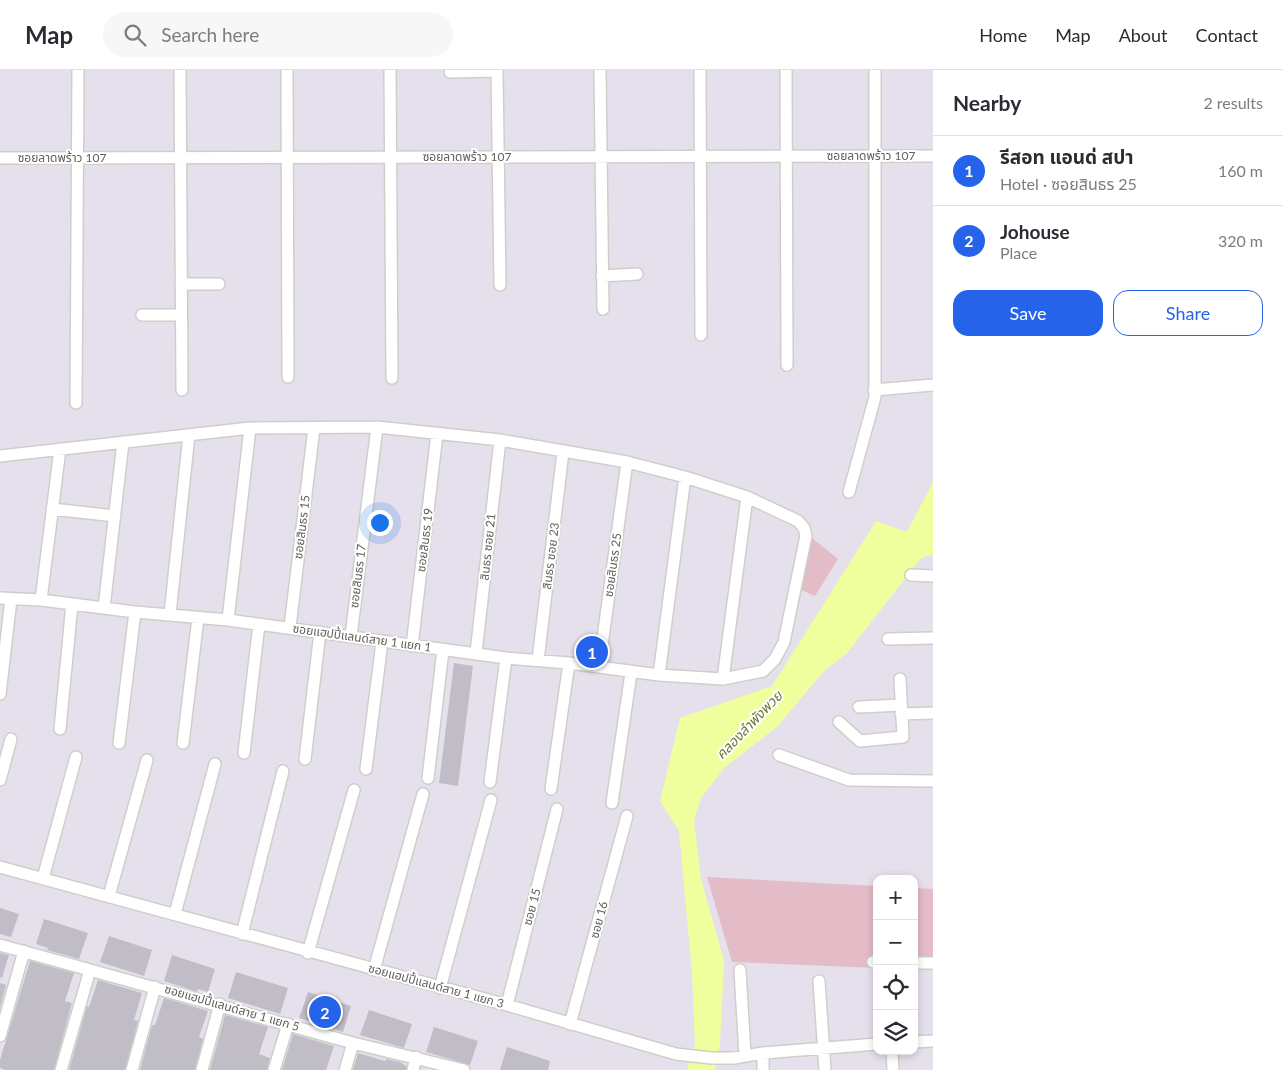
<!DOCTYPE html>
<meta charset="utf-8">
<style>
:root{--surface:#fff;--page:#f7f7f7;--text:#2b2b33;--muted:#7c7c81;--line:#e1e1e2;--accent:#2563eb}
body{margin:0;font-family:Lato,"Noto Sans Thai",sans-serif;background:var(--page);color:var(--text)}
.controls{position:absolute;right:15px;bottom:15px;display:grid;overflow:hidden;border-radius:10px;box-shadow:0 2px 8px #0003}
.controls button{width:45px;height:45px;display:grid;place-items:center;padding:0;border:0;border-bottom:1px solid var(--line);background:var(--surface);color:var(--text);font:25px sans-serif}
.you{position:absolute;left:379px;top:452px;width:18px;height:18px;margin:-12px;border:4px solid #fff;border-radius:50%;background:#1a73e8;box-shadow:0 0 0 8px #1a73e833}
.badge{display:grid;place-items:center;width:32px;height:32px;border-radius:50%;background:var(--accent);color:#fff;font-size:16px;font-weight:700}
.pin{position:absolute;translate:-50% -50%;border:2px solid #fff;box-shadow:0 1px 5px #0006}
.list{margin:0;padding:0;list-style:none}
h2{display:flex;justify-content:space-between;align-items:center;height:65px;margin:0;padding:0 20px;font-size:21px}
h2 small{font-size:16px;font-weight:400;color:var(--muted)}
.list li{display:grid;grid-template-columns:32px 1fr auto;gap:15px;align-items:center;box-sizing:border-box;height:70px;padding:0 20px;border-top:1px solid var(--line)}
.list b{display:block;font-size:19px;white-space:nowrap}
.list p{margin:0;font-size:16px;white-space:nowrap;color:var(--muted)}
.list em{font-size:16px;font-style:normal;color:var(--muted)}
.actions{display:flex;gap:10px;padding:15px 20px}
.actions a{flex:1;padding:11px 0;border:1px solid var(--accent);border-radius:15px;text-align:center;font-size:18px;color:var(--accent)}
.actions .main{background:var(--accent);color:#fff}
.icon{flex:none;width:28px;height:28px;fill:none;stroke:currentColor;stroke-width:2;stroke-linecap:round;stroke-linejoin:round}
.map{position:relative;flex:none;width:933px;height:1000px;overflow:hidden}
header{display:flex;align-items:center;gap:30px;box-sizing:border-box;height:70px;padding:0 25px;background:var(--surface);border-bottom:1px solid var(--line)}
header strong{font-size:24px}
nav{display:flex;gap:28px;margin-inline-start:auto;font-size:18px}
.search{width:350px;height:45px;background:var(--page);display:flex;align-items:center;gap:12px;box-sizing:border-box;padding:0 18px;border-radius:28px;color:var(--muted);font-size:19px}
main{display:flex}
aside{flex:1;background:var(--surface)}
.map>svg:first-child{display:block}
.green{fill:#e4bcc7}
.water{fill:#efff9d}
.building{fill:#c1bdc7}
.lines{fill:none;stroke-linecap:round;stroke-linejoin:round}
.minor-casing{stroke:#cdd0c9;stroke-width:14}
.minor{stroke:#fff;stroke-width:11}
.labels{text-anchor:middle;stroke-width:4;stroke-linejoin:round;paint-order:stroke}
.street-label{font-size:12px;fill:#5f6159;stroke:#fff}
.water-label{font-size:14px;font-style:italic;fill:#687b2d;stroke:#fff}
</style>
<header>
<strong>Map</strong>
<div class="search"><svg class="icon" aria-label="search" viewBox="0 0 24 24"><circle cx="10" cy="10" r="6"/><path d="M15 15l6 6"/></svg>Search here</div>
<nav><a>Home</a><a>Map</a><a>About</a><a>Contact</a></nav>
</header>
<main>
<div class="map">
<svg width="933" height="1000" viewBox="0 0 933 1000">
<rect width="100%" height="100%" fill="#e6e0ec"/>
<!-- green -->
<path class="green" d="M812,468L838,489L815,526L799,519Z
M707,807L877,816V898L732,892Z
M914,818L933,819V900L914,899Z"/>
<!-- water -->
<path class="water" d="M933,412V485L922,487L847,583L824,601L777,657L724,698L701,728L694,750L701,809L724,891L720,974L715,1000H687L695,974L692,903L679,761L660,731L680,648L772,616L876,451L907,462Z"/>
<!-- building -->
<path class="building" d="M454,593L473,596L458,716L439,713Z
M0,838L19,844L11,867L0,864Z
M44,849L88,863L79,889L47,880L48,878L36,874Z
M109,866L152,880L144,906L100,892Z
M0,883L9,885L2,908L0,907Z
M172,885L215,899L208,922L198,919L197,922L164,911Z
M30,891L74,903L65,931L72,933L54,1000H5L0,998V990Z
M236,902L288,918L280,944L228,928Z
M98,910L142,923L134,950L138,951L125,1000H69L87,936L89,937Z
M0,913L6,915L0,938Z
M308,922L351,936L343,962L299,948Z
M164,928L208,941L199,967L203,969L195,1000H140L152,955H155Z
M369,940L412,954L404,978L360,965Z
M225,945L268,957L259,984L270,988L267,1000H210Z
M434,957L478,971L470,995L426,982Z
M293,964L334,976L326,1000H282Z
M507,977L550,991L548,1000H500Z
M358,983L385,991L386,989L400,992L406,996V1000H353Z"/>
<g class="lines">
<!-- minor casing -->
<g class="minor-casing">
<path id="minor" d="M180,0L182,320
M287,0L288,307
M390,0L392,308
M497,0L500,215
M600,0L603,239
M700,0L701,265
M786,0L787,295
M450,2L497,1
M0,88L933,86
M602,206L637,204
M181,214H219
M142,245H181
M874,320L933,315
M76,333L78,0
M0,386L250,358L377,357L500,370L627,392L685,407L747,427L798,451L804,458L806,466L784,572L775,589L763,601L723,609L659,605L569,593L506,588L228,550L135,542L41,530L0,528
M849,422L875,327V0
M52,439L115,446
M911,505L933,506
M41,530L60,379
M104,538L123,372
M170,544L189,365
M228,550L250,358
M290,557L314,358
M351,566L377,357
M888,569L933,568
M412,576L437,364
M476,583L500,370
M538,590L563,382
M599,597L627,392
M659,605L685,407
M723,609L747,427
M0,624L11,529
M859,637L901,635
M901,644L933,643
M839,652L860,671L903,667L900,609
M60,659L72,534
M119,673L135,542
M183,673L198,548
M244,683L259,554
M779,685L849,710L933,711
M305,689L320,562
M366,699L382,572
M428,708L443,580
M0,710L11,669
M490,712L506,588
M551,719L569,593
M612,733L631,603
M0,797L507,935L676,984L711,988H734L763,983L877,974
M43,808L76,687
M109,826L147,690
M175,844L215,694
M242,864L283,701
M0,875L353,973L464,1000
M308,883L354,720
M873,892H877
M914,893H933
M374,900L423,724
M740,900L745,985
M819,911L825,1000
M440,918L491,730
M507,935L557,739
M570,954L627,746
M0,966L24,881
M914,972L933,971
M892,981L893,1000
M763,983V1000
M61,1000L90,900
M132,1000L155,917
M202,1000L220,934
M274,1000L288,954
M345,1000L353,973
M413,1000L416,987"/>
</g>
<!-- minor -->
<use href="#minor" class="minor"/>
</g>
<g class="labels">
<!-- street labels -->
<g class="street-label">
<text x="871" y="90">ซอยลาดพร้าว 107</text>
<text x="467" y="91">ซอยลาดพร้าว 107</text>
<text x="62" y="92">ซอยลาดพร้าว 107</text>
<text transform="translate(302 457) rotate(-83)" y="4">ซอยสินธร 15</text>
<text transform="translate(425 470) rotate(-83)" y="4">ซอยสินธร 19</text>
<text transform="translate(488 477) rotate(-84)" y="4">สินธร ซอย 21</text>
<text transform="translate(551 486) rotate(-83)" y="4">สินธร ซอย 23</text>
<text transform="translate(613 495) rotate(-82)" y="4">ซอยสินธร 25</text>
<text transform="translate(358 506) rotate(-83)" y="4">ซอยสินธร 17</text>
<text transform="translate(362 568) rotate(8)" y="4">ซอยแฮปปี้แลนด์สาย 1 แยก 1</text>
<text transform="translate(532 837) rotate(-75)" y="4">ซอย 15</text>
<text transform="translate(599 850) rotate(-75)" y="4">ซอย 16</text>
<text transform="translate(436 916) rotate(15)" y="4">ซอยแฮปปี้แลนด์สาย 1 แยก 3</text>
<text transform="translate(232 938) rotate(16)" y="4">ซอยแฮปปี้แลนด์สาย 1 แยก 5</text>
</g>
<!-- water labels -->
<g class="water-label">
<text transform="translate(749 655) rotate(-46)" y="5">คลองลำพังพวย</text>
</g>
</g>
</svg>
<div class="controls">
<button>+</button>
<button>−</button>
<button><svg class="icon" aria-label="locate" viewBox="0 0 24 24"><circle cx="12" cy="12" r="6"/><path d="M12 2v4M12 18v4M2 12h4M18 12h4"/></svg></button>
<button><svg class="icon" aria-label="layers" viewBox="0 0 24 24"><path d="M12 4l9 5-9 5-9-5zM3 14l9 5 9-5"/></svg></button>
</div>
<div class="you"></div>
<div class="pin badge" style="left:592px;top:582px">1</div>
<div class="pin badge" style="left:325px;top:942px">2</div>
</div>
<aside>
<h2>Nearby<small>2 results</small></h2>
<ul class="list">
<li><span class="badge">1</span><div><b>รีสอท แอนด่ สปา</b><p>Hotel · ซอยสินธร 25</p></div><em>160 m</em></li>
<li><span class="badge">2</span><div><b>Johouse</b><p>Place</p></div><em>320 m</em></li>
</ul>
<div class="actions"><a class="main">Save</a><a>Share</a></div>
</aside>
</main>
